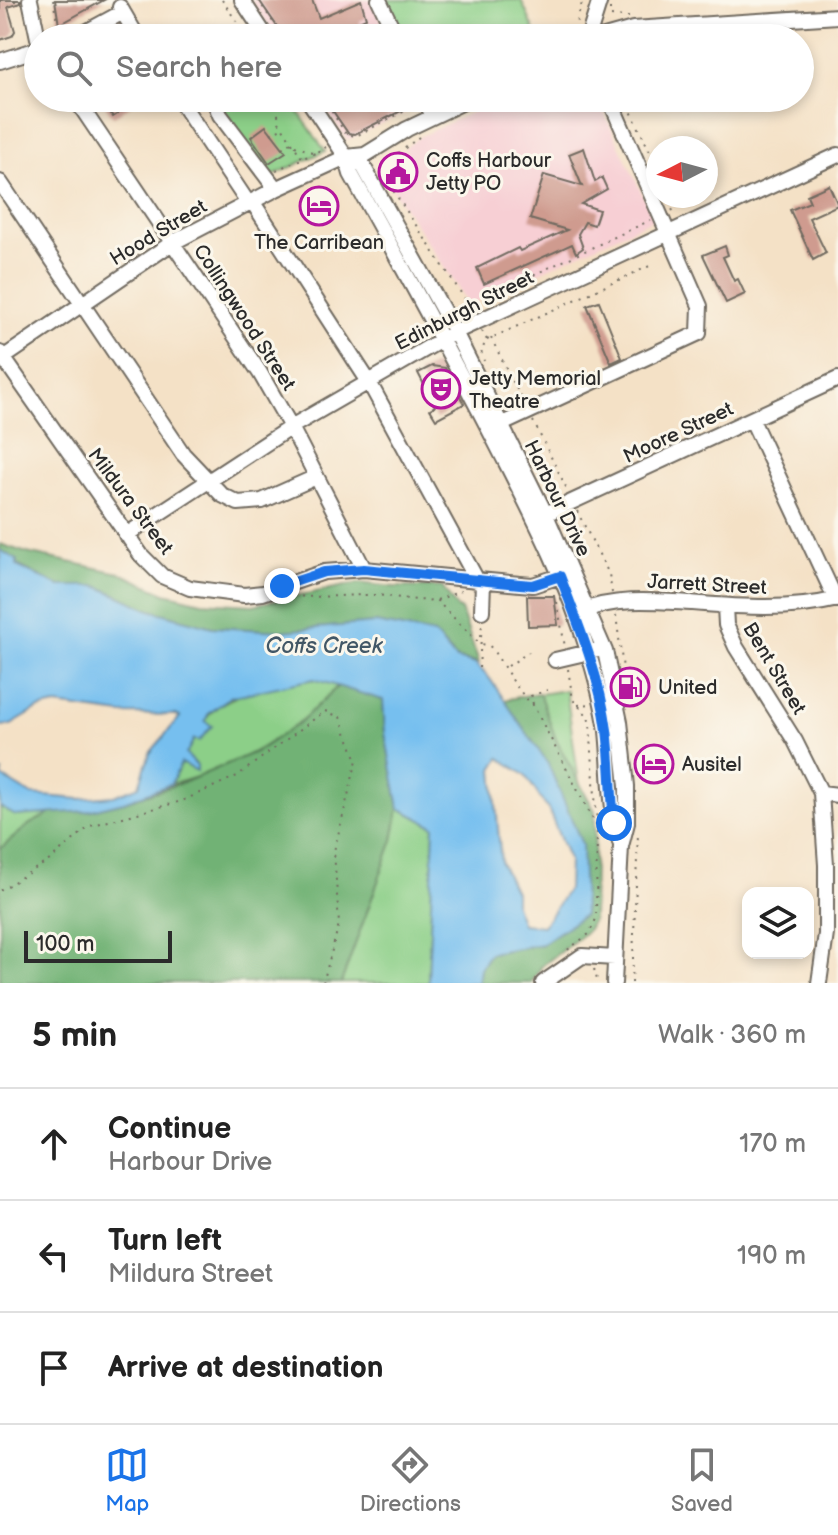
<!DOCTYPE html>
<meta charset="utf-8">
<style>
body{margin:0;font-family:"Balsamiq Sans",sans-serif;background:#f6f6f6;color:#222}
.controls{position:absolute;right:24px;bottom:24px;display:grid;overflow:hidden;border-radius:16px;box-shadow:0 4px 12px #0003}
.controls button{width:72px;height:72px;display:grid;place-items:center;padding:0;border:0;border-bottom:2px solid #e0e0e0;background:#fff;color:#222;font:40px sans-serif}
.compass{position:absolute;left:646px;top:136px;width:72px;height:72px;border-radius:50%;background:#fff;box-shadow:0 4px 12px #0003;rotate:264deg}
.scale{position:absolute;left:24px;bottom:20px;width:148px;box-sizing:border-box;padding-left:8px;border:4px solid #2b2b2b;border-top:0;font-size:22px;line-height:28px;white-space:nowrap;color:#2b2b2b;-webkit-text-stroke:6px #fbf7ec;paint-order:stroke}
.stop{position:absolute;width:24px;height:24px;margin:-18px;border:6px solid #1a73e8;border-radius:50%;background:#fff}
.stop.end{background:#1a73e8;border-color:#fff;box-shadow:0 2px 8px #0008}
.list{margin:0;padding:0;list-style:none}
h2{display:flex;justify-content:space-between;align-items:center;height:104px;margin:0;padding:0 32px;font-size:34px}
h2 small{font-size:26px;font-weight:400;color:#767676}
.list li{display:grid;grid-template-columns:52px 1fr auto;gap:24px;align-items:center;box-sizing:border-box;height:112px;padding:0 32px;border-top:2px solid #e0e0e0}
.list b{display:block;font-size:30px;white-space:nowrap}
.list p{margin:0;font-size:26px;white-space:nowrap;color:#767676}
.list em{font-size:26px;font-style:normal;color:#767676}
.icon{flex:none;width:44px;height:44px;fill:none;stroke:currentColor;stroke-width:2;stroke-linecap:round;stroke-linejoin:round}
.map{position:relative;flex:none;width:838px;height:983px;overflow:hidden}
.search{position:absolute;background:#fff;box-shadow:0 4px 12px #0003;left:24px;right:24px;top:24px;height:88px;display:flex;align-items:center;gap:20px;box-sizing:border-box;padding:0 28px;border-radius:44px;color:#767676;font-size:30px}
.sheet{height:440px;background:#fff}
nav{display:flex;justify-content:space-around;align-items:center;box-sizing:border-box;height:112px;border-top:2px solid #e0e0e0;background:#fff;font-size:22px;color:#767676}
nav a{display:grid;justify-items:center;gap:4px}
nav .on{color:#1a73e8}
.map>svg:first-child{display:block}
.built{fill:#f7cfd4}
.green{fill:#8ccf88;stroke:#5c7d5a;stroke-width:2}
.forest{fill:#71b274;stroke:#4e6e50;stroke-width:2}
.water{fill:#76bfef;stroke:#50758d;stroke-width:2;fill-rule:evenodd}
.building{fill:#cf9b8f}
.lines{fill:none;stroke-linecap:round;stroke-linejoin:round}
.minor-casing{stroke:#716b61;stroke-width:18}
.path{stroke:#716b61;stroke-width:2;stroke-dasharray:2 6;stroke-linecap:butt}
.minor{stroke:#fff;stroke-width:14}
.route{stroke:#1a73e8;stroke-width:10}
.labels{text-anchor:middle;stroke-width:6;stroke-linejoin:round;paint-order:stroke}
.poi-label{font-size:20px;fill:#2b2b2b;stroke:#fbf7ec;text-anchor:start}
.street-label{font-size:20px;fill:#2b2b2b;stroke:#fbf7ec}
.water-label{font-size:22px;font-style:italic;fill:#425766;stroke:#fbf7ec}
</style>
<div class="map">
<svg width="838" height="983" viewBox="0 0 838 983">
<rect width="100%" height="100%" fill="#fbf7ec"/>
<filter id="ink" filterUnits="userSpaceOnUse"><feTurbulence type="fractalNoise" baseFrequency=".0125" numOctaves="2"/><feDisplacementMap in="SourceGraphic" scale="16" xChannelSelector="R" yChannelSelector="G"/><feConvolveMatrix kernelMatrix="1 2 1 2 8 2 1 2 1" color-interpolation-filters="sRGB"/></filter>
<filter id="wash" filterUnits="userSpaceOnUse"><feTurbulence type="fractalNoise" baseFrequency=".006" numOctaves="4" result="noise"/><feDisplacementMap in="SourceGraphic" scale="32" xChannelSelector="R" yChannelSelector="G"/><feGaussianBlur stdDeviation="1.8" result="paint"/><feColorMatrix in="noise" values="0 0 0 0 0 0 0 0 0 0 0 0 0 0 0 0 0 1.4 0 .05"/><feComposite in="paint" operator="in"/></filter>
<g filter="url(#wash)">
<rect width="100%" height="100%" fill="#f4e1c6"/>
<path class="built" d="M251,0H372L390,38H277Z
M318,98H419L422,105L347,140Z
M502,98H597L654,219L469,305L384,177L390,160L419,137Z"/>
<path class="green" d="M384,0H521L538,38H402Z
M216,98H289L325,151L270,177Z
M314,679L338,686C295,733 234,769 171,784L181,763L196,770L197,765L185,754L194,739L211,726L205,721C221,690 282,686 314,679Z
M566,690L585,825L509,699Z
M0,807L16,816L53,812L30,824L0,849Z
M399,808L434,826L428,983H341L393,840Z"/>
<path class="forest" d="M0,544L27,553L120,573L165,593L202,602L253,605L359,583L395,587H442L457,608L461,610L479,663L457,659L434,634L375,623L282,631L212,627L150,610L97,586H59L17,565V560L0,550Z
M338,686L383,700L385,733L399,808L393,840L341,983H0V849L30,824L53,812L87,811L124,802L190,780L257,751L299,723Z
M539,693L557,742L595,811L593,919L587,931L542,966L531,983H478L480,968L490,953L542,944L584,915L548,764L504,700Z"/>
<path class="water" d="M0,550L17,560V566L59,586H97L150,610L212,627L282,631L375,623L434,634L456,659L476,664L490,679L548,764L582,844L584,915L542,944L490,953L480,968L478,983H428L434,826L399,808L385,733L383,700L314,679L230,697L209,713L205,721L212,726L199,741L194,739L186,754L197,766V771L181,763L171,784L124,802L87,811L16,816L0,807V772H3L2,777L32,795L80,799L114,796L139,786L150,753L180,717L176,715L122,714L56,705L38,709L11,725L0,726ZM500,758L525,775L549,811L569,860L568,889L543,926L522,924L515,905V892L501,863L493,769Z"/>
<g id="blocks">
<path class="building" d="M0,0H20V3L8,7L15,31L12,36L0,40Z
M55,0H104L59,25Z
M259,0H312L319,18L361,0L366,18L359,21L363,29L346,38H285Z
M100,98H142L113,117Z
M324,98H397L403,110L355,134L348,133Z
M266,126L286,152L269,163L251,137Z
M584,148L595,182L602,178L607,189L581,204L599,210L594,225L585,222L578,234L583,248L576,253L572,244L484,284L477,268L518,248L520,251L567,230L530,219L544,175L582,186L569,154Z
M829,185L838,205L809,218L826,253L813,260L790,210L810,202L807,195Z
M725,246L728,255L723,257L734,281L738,279L745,294L726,303L703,255Z
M599,301L622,358L611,363L587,305Z
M432,366L445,368L464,404L436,419L430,409L435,406L418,373Z
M527,596H554L558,625L528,626Z"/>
</g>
</g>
<g filter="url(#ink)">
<use href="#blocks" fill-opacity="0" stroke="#716b61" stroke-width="2"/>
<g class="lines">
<defs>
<path id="minor" d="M30,0L38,38
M242,0L267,38
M379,0L397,38
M120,7L138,38
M75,38L123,12
M588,38L600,0
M601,38L633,29L838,16
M0,61L38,49
M75,98L260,373L291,427L364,569
M178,98L248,203
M213,98L220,115L276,189
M307,98L346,157L351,174C401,264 451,355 498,447C531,512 566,578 587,648C595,674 603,703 607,731C611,769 609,808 621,845
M424,98L433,116
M346,157L362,164L455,332L546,515L605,651L620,722L627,786V823L621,846L614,983
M0,182L183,454L222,495L238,503L262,501L316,477
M252,201L369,382L478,582
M0,353L141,555L162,576L190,588L244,595L263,593L324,572L364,569L520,584L533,585L560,576
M0,360L172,243L276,189L346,157L365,155L407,129L472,98
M752,420L836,600
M500,425L699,333L700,306L609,98
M539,517L838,379
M126,535L291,427L455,332L838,155
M725,606L726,625L736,647L795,741L821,793L826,865V934L819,983
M482,611L483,582
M582,611C617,597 654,601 691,603C741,607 789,611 838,599
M555,660L598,650
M821,793L838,795
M543,983L582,956L615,958"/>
</defs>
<use href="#minor" class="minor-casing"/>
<path class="path" d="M15,0V3
M53,0L58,26
M222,0L248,38
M258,0L284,38
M610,9V16L629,17
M562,38L573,33L583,0
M276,98L279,122L302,158
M323,98L346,134L356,136L415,106
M625,98L658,169
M479,109L502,98
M271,134L281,128
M419,137L390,160L384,177L469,305L651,220
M295,146L315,153L326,147
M283,148L291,142
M276,170L315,153
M671,196L676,208L671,211
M482,331L487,340L481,351L484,361
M491,338L523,401
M487,340L654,264
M533,421L568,491
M577,511L609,574L612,593
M293,596C321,598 346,595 374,595C395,596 415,602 436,600L480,644L489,645C503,663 517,692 533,705L597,827L596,919L589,934L566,951
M437,600L461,591
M557,602L565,647
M616,615L625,684
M508,666L529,652
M479,668L482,621
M568,669L573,700L587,715L590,723L597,824
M533,704L531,696L553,688
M578,705L592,704
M0,890L50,860L90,826L182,801L237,776L325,711L340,717L357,760L334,851L339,924L323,983
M594,969L598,983
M632,983L638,834"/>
<use href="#minor" class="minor"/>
</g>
</g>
<g class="lines" filter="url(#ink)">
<path class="route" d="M282,586L324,572L364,569L520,584L533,585L560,576C579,626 600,677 607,730C611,761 611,792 614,823"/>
</g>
<defs>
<symbol id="civic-ring" viewBox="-11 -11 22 22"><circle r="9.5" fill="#fbf7ec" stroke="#b5179e" stroke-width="1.5"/><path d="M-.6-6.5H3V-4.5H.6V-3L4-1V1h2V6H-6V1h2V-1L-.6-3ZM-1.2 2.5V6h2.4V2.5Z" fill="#b5179e"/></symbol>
<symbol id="hotel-ring" viewBox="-11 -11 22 22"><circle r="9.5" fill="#fbf7ec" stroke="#b5179e" stroke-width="1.5"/><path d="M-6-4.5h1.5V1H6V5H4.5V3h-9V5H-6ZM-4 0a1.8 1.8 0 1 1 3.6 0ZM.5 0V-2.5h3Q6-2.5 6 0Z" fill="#b5179e"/></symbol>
<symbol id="theatre-ring" viewBox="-11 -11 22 22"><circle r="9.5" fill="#fbf7ec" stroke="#b5179e" stroke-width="1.5"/><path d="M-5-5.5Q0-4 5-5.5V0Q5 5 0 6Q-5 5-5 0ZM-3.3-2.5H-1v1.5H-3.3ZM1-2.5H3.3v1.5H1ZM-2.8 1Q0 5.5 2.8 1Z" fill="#b5179e"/></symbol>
<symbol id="fuel-ring" viewBox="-11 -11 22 22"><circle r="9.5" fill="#fbf7ec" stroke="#b5179e" stroke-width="1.5"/><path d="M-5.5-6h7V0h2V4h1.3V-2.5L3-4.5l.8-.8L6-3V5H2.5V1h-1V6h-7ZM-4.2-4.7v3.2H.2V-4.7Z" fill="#b5179e"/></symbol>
</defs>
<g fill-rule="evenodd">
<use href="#civic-ring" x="376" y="150" width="44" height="44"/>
<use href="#hotel-ring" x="297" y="184" width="44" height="44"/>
<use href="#theatre-ring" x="419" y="367" width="44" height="44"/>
<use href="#fuel-ring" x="608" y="665" width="44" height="44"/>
<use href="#hotel-ring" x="632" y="742" width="44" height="44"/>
</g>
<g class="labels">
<g class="poi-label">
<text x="426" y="167">Coffs Harbour<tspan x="426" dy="23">Jetty PO</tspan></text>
<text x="319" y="249" text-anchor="middle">The Carribean</text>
<text x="469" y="385">Jetty Memorial<tspan x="469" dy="23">Theatre</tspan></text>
<text x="658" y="694">United</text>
<text x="682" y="771">Ausitel</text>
</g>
<g class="street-label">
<text transform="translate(158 232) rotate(-31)" y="7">Hood Street</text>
<text transform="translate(464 310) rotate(-27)" y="7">Edinburgh Street</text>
<text transform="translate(245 317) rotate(57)" y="7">Collingwood Street</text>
<text transform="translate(678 432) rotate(-25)" y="7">Moore Street</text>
<text transform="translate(558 498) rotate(64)" y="7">Harbour Drive</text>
<text transform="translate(131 501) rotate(53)" y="7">Mildura Street</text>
<text transform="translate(707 584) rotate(3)" y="7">Jarrett Street</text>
<text transform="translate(775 668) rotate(59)" y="7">Bent Street</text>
</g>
<g class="water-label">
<text x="324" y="653">Coffs Creek</text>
</g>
</g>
</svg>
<div class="controls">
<button><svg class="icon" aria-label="layers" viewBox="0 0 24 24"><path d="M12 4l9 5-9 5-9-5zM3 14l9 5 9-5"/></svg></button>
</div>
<svg class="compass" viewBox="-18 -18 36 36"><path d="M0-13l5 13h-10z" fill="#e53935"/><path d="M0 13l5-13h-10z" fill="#767676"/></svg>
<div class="scale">100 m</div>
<div class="stop" style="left:614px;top:823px"></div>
<div class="stop end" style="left:282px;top:586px"></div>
<div class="search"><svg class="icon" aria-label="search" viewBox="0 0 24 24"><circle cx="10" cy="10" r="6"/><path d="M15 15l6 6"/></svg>Search here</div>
</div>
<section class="sheet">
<h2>5 min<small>Walk · 360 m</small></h2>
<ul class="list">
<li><svg class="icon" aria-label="ahead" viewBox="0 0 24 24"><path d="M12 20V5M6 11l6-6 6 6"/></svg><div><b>Continue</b><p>Harbour Drive</p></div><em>170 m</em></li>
<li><svg class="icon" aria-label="left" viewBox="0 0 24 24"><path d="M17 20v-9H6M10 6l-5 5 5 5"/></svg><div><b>Turn left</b><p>Mildura Street</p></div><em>190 m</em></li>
<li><svg class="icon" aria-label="arrive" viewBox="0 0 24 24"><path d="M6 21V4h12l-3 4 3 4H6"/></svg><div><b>Arrive at destination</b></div></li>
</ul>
</section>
<nav>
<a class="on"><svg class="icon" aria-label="map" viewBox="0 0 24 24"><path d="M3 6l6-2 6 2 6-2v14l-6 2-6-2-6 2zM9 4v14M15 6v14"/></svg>Map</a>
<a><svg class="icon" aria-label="directions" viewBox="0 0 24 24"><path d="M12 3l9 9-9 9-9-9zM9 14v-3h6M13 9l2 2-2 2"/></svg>Directions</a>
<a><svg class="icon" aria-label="saved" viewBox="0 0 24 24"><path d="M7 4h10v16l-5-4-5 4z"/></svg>Saved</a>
</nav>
